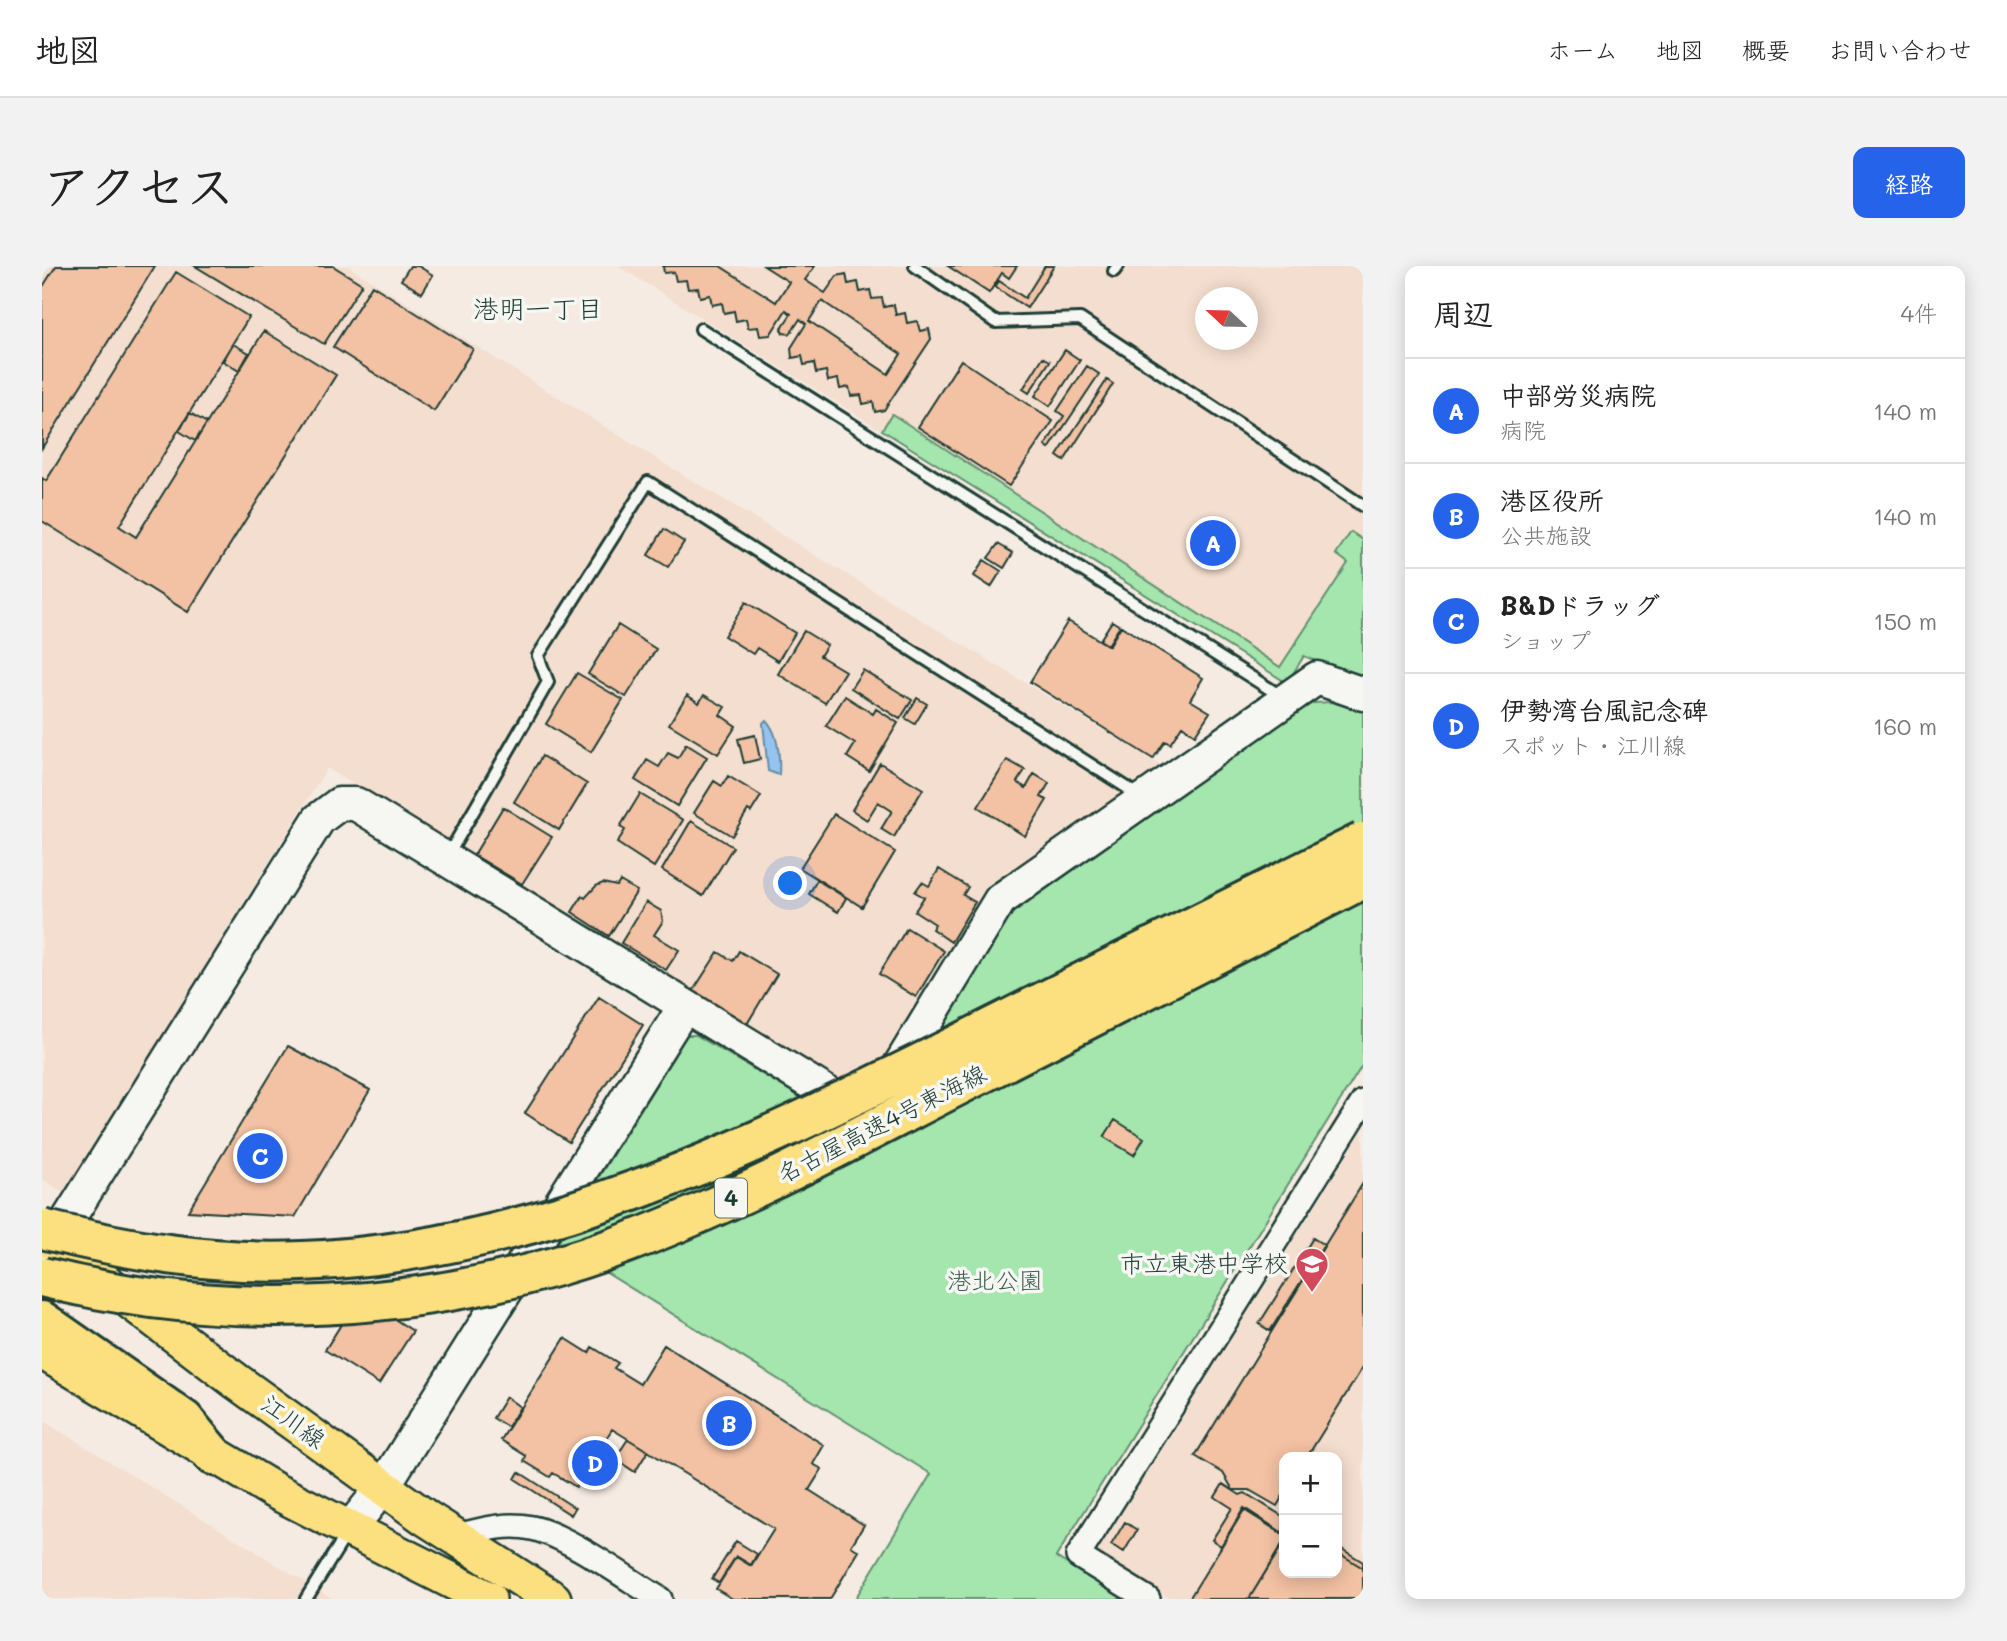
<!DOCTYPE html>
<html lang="ja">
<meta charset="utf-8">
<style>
body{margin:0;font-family:Mali,"Klee One",sans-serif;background:#f2f2f2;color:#222}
.controls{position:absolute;right:21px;bottom:21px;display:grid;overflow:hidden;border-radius:14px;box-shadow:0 4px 18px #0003}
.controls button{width:63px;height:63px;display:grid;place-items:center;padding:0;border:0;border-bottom:2px solid #e0e0e0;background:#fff;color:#222;font:35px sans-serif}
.compass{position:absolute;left:1153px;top:21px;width:63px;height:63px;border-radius:50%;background:#fff;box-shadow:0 4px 18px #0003;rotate:292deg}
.you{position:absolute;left:749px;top:618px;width:24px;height:24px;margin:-18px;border:5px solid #fff;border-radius:50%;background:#1a73e8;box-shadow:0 0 0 10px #1a73e833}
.badge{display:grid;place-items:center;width:46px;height:46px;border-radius:50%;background:#2563eb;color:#fff;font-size:23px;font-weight:700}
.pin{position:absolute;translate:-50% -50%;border:4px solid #fff;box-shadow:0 2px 7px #0006}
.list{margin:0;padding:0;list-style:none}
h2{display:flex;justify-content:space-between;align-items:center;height:91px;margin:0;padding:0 28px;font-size:30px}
h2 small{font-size:23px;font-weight:400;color:#767676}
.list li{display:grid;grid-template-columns:46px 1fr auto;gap:21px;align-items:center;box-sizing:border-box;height:105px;padding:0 28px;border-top:2px solid #e0e0e0}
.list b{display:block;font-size:26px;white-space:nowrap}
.list p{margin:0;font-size:23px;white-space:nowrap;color:#767676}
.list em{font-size:23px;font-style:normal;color:#767676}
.map{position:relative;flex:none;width:1321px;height:1333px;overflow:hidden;border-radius:14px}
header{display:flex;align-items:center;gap:42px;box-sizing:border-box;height:98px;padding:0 35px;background:#fff;border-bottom:2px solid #e0e0e0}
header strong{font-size:33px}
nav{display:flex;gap:38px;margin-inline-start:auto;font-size:24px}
.intro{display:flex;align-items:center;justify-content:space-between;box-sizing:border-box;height:168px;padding:0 42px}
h1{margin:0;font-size:49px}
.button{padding:18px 32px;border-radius:14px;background:#2563eb;color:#fff;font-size:24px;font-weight:700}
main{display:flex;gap:42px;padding:0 42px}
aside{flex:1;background:#fff;border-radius:14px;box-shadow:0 4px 18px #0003}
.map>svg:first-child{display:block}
.built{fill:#f4decf;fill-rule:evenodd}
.green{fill:#a5e5ae;stroke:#629171;stroke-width:2}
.water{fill:#94c3ef;stroke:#658da4;stroke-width:2}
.building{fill:#f3c1a3;stroke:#1f3d34;stroke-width:2;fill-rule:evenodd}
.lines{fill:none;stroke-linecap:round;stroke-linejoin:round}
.lane-casing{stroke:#1f3d34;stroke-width:16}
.street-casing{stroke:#1f3d34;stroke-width:28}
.secondary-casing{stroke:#1f3d34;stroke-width:37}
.primary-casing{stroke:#1f3d34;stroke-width:40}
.highway-casing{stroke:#1f3d34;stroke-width:44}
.lane{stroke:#f6f6f2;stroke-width:10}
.street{stroke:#f6f6f2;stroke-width:23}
.secondary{stroke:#f6f6f2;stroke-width:32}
.primary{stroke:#fce080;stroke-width:35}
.highway{stroke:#fce080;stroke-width:38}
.highway-bridge-casing{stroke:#1f3d34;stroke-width:44;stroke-linecap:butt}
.highway-bridge{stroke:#fce080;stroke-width:38}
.labels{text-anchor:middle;stroke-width:7;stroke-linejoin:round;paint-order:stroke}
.shield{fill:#f6f6f2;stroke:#60746d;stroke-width:2}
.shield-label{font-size:23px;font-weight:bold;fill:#1f3d34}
.street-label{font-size:24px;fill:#1f3d34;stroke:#f6f6f2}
.poi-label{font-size:24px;fill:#1f3d34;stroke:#f6f6f2;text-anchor:end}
.park-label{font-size:24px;fill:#3a5f4c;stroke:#f6f6f2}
.neighbourhood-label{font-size:26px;fill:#1f3d34;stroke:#f6f6f2}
</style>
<header>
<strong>地図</strong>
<nav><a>ホーム</a><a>地図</a><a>概要</a><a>お問い合わせ</a></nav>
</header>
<div class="intro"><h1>アクセス</h1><a class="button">経路</a></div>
<main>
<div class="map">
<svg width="1321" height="1333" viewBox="0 0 1321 1333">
<rect width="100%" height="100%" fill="#f5ebe2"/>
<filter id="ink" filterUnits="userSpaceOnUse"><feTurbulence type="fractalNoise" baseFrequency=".0143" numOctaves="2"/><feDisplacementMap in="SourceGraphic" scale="14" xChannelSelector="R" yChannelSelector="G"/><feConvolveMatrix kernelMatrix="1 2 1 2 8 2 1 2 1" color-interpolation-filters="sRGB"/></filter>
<g filter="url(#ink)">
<path class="built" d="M0,0H306L592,179L1122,501L947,624L828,816L806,824L285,502L23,927L0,913Z
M576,0H1321V414L1262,390L1245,417ZM1164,32H1206V74H1164Z
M1321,864V1333H1129L1055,1287ZM1242,1191H1295V1307H1242Z
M0,1154L291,1333H0Z"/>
<path class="green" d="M850,148L1238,401L1306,297L1294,288L1309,266L1321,274V414L1262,390L1245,417L840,164Z
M1290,436L1321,445V798L1014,1291L1081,1333H813L889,1208L516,977L645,769H654L814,864L848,841L972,643L1258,442L1272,437Z"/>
<path class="water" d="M724,454C737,468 738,491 737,509L726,505L721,457Z"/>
<path class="building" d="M14,0H113L0,182V22Z
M153,0H291L320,18L282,78Z
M368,0H376L391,9L380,27L359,14Z
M621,0H678L734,36L747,16L722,0H773L763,14L783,27L795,10L804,8L806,18L816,16L818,26L828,24L830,33L840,32L842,41L852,39L854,49L863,47L865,57L875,55L878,65L887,63L889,73L842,144L833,146L831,136L821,138L819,129L809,130L807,121L798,123L796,113L786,115L784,105L774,107L772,97L762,99L760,90L750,92L749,82L764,58L758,53L748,68L741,67L739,63L749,48L744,44L728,69L718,70L716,61L706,62L704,53L694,55L692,45L682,47L680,37L670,39L668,29L658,31L656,22L646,23L644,14L634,15L632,6L622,7ZM780,35L859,88L846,108L767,55Z
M906,0H975L967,12L960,7L947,27Z
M1003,0H1012L985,42L953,21L957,15L983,32Z
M134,6L207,51L77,260L94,271L222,65L294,109L146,346L0,255V212L4,215Z
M330,19L431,83L392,145L291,81Z
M191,78L207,87L197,105L181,95Z
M1023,84L1038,94L1008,140L993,130Z
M1001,91L1008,95L987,127L981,123Z
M919,94L1011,155L967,220L876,161Z
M1045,100L1057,108L1007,183L1003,180L1022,150L1015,145Z
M1065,114L1071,118L1022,195L1015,190Z
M148,147L165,157L153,175L137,165Z
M622,263L642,276L626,301L606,289Z
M956,278L971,287L962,302L946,292Z
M942,294L959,305L949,321L932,310Z
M704,336L753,367L736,395L715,382L711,388L682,370Z
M1026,355L1067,380L1079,360L1161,412L1148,434L1168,446L1153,469L1140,460L1128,478L1123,475L1111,493L988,416Z
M1070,355L1078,360L1066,379L1058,374Z
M576,359L614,383L584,431L546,408Z
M762,365L785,379L778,390L803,405L783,437L736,408Z
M821,404L870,434L858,453L809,422Z
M535,407L581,434L549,486L504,458Z
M645,429L657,437L662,429L683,441L678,449L694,460L676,488L627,458Z
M803,430L831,448L834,443L856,457L827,505L805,491L813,478L784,460Z
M875,432L885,438L873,458L863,452Z
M713,469L718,493L702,497L696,473Z
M644,478L665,491L635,540L593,514L605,494L617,501L626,487L636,492Z
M500,490L545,518L517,564L472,536Z
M965,494L983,504L975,516L984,522L992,508L1007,517L999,531L1005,534L983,570L936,541Z
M838,497L881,523L852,571L839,563L850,545L836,536L825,554L810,544Z
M686,510L719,530L709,546L706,544L690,570L652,547L672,515L680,520Z
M598,528L641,554L612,601L575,577L583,564L578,561Z
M461,541L510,571L480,618L432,589Z
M792,548L853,586L820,641L758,602Z
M649,555L691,581L661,630L620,604Z
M897,603L926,621L921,629L933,636L909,676L890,663L893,658L873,645L882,631L873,626L880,616L887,620Z
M775,614L804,632L796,646L767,628Z
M578,615L595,625L567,670L530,646L540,630L543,632L554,620L561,617L575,620Z
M604,636L619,645L621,655L612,669L637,684L624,704L579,677Z
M865,662L902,685L874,731L837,708Z
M697,685L735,708L705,758L651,725L676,686L691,695Z
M557,731L601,759L527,876L483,847Z
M246,780L328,824L253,951L146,945Z
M1073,854L1102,872L1092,889L1062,871Z
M1321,917V1101L1265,1191H1242V1228L1235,1240L1207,1224H1191L1181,1207L1153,1190Z
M1271,972L1282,979L1228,1065L1217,1058Z
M317,1030L371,1065L337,1118L283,1084Z
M523,1072L547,1087L550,1081L576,1097L572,1102L598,1118L622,1079L782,1179L771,1198L780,1203L767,1224L822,1259L809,1280L817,1285L788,1333H691L674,1323L694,1291L709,1300L732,1263L570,1163L534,1221L511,1207L508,1211L482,1195L484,1190L459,1174Z
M464,1131L478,1141L466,1161L451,1152Z
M586,1173L606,1185L593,1206L573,1193Z
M477,1206L533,1242L529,1249L473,1213Z
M1181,1218L1198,1229L1203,1227L1242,1251L1241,1267L1202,1242L1179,1280L1170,1274L1190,1242L1173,1231Z
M1202,1244L1242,1269V1275L1207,1333H1147Z
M1083,1256L1095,1264L1082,1286L1069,1279Z
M694,1275L715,1288L709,1299L694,1290L677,1317L670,1313Z
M1242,1276V1307H1295V1286L1321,1302V1333H1207Z
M1295,1280L1321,1296V1302L1295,1286Z"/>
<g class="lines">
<defs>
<path id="lane" d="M873,0L953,56L1038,53L1321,240
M1072,5L1076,0
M659,63L1242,432
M405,591L506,416L496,390L606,216L1098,530
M264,1333L305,1267"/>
<path id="street" d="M410,1271C436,1265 463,1256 490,1262C525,1269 585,1313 618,1333
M1106,1333L1036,1290L1321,836"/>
<path id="secondary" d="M847,817L958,634L1275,412L1321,428
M0,995L277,553L297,538H314L813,844
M309,1261L341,1221L642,741"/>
<path id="primary" d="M0,968L194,1115L384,1252L511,1333
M0,1085L233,1225L446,1333"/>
<path id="highway" d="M0,1055L142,1154L171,1189"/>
</defs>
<use href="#lane" class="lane-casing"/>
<use href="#street" class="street-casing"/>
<use href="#secondary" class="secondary-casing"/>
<use href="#primary" class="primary-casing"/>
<use href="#highway" class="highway-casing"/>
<use href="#lane" class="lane"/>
<use href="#street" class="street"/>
<use href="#secondary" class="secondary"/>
<use href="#primary" class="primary"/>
<use href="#highway" class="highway"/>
<defs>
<path id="highway-bridge" d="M0,963C85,984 172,999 260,995C496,986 707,882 915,779C1050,711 1186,643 1321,576
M0,1011C185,1058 388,1047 568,983C688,940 802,878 915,820C1051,751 1186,682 1321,613"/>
</defs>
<use href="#highway-bridge" class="highway-bridge-casing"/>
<use href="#highway-bridge" class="highway-bridge"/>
</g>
</g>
<defs>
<symbol id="school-pin" viewBox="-11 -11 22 30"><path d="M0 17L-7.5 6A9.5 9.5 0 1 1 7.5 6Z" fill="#d1495b" stroke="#f6f6f2"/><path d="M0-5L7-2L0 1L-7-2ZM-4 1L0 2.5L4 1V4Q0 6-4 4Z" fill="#fff"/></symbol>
</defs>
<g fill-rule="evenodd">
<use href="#school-pin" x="1251" y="979" width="38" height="52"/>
</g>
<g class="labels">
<rect class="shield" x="673" y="912.5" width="32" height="39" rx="5"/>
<g class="shield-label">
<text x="689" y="940">4</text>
</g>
<g class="street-label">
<text transform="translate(840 858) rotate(-27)" y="8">名古屋高速4号東海線</text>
<text transform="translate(251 1156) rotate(36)" y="8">江川線</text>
</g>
<g class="poi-label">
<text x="1246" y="1006">市立東港中学校</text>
</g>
<g class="park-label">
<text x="953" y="1023">港北公園</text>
</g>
<g class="neighbourhood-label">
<text x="496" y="52">港明一丁目</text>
</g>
</g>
</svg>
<div class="controls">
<button>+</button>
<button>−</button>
</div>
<svg class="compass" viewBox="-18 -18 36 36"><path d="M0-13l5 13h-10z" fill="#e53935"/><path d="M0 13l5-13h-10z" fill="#767676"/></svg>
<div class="you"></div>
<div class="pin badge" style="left:1171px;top:277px">A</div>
<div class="pin badge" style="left:687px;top:1157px">B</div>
<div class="pin badge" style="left:218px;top:890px">C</div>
<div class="pin badge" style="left:553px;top:1197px">D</div>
</div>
<aside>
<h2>周辺<small>4件</small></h2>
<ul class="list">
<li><span class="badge">A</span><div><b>中部労災病院</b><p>病院</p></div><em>140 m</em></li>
<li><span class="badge">B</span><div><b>港区役所</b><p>公共施設</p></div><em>140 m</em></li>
<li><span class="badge">C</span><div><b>B&amp;Dドラッグ</b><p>ショップ</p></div><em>150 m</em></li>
<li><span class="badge">D</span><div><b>伊勢湾台風記念碑</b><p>スポット · 江川線</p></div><em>160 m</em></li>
</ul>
</aside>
</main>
